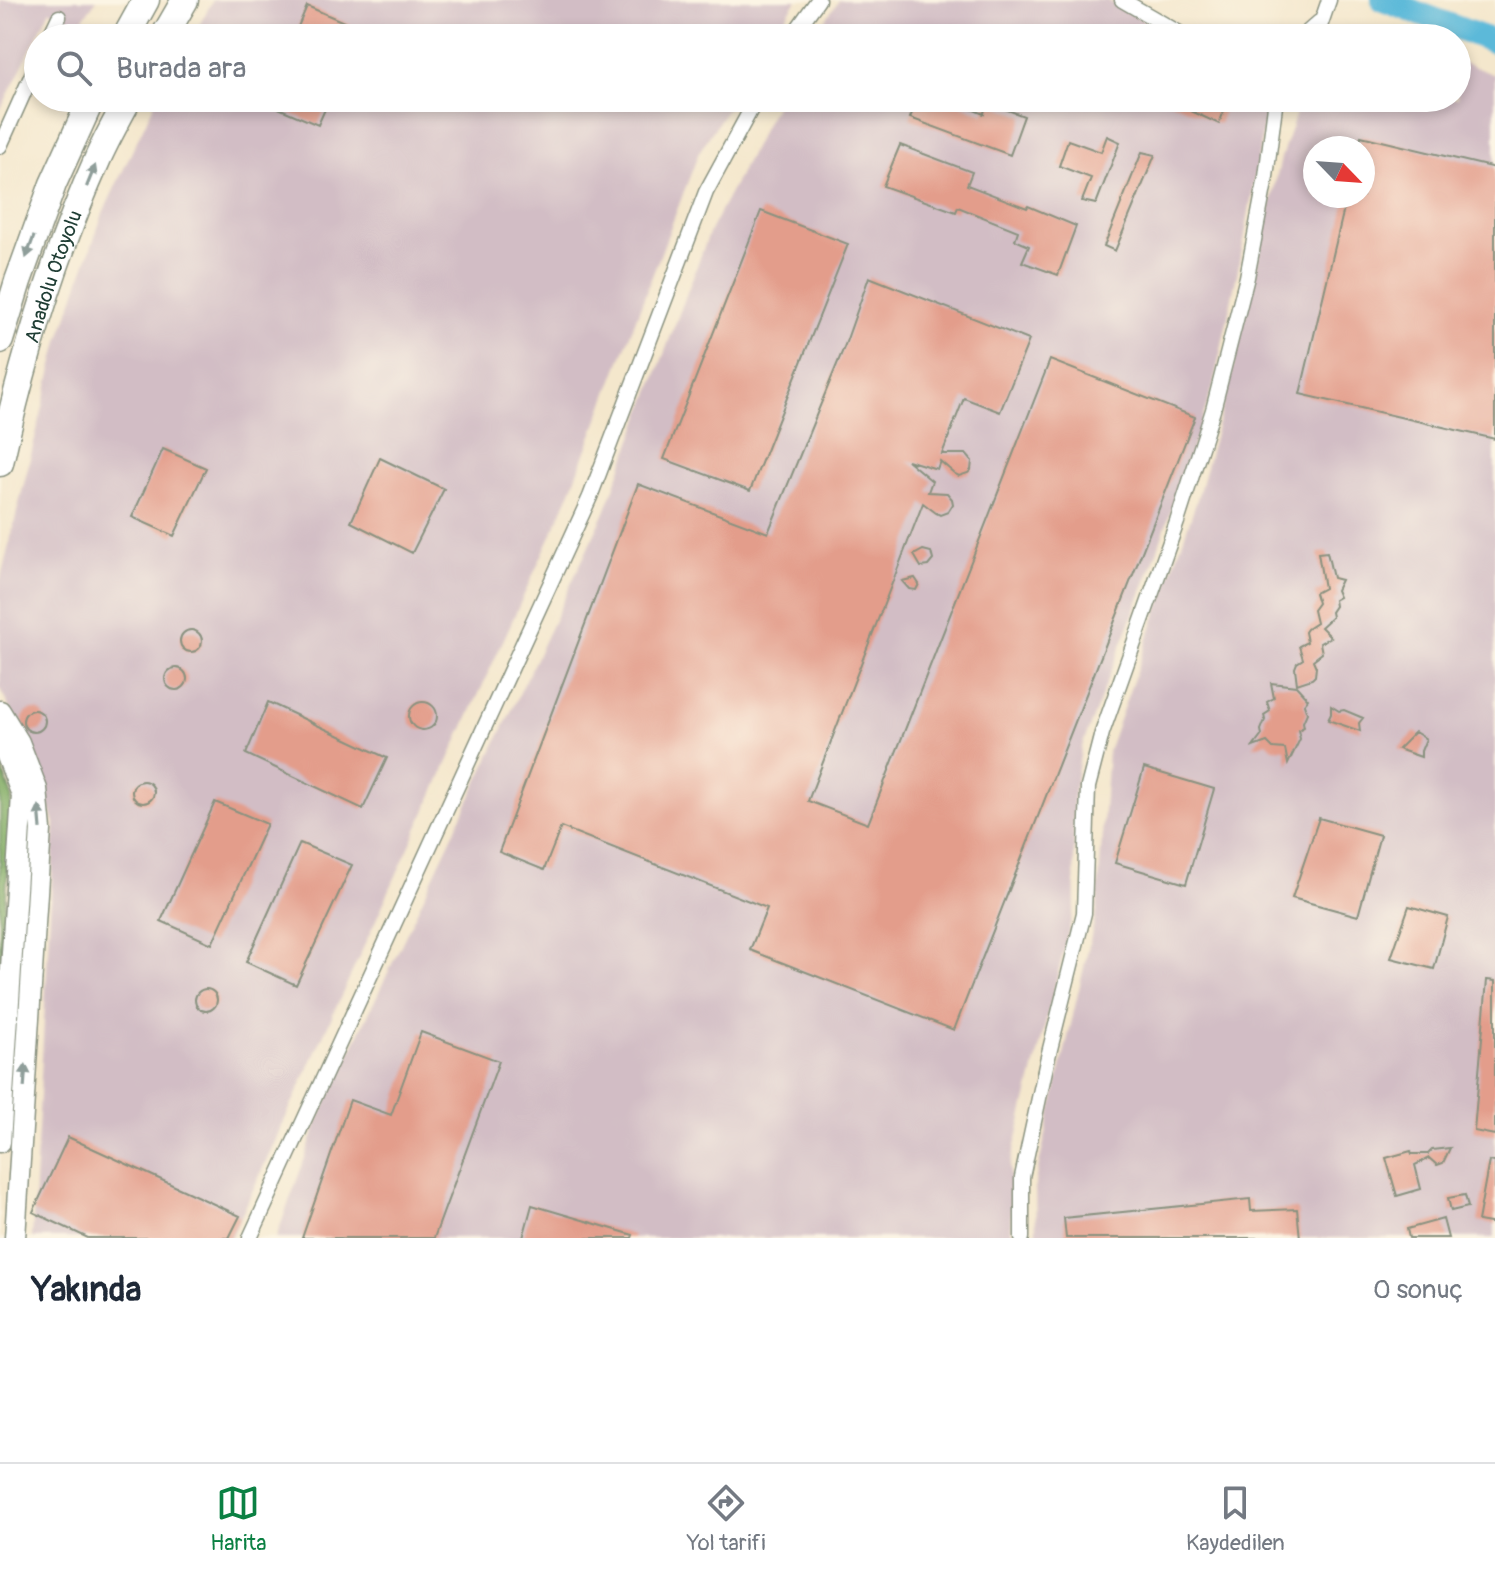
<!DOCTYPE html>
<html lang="tr">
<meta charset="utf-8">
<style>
body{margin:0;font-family:Pangolin,sans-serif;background:#f6f6f7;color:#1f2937}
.compass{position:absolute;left:1303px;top:136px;width:72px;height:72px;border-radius:50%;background:#fff;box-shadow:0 4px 12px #0003;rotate:115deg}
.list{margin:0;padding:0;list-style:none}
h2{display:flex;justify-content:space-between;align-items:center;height:104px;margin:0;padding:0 32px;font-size:34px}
h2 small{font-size:26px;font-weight:400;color:#747a83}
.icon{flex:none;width:44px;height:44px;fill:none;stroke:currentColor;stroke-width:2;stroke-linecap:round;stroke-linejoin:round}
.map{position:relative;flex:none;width:1495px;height:1238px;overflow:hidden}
.search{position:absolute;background:#fff;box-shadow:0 4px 12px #0003;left:24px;right:24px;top:24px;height:88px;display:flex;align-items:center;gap:20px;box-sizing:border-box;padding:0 28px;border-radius:44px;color:#747a83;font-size:30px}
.sheet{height:224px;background:#fff}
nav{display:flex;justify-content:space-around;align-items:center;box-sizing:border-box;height:112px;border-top:2px solid #e0e1e3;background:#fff;font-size:22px;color:#747a83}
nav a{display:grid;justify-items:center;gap:4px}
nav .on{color:#0b8043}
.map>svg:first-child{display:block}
.industrial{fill:#d2bdc5;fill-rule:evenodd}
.forest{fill:#80ac64;stroke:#50744c;stroke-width:2}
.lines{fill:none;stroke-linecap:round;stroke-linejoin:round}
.river{stroke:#5bb9d9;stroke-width:24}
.building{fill:#e39d8b}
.street-casing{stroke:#8a9280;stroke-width:17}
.secondary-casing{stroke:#8a9280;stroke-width:23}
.highway-casing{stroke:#8a9280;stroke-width:29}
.street{stroke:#fff;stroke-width:14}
.secondary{stroke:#fff;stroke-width:20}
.highway{stroke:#fff;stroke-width:26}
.oneway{fill:#8f9e9a}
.labels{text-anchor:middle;stroke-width:6;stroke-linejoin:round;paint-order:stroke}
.street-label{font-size:20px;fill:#1f3d34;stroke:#fcf5e5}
</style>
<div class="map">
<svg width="1495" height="1238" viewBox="0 0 1495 1238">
<rect width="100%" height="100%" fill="#fcf5e5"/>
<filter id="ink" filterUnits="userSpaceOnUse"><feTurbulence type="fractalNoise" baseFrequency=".0125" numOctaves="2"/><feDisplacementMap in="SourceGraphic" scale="16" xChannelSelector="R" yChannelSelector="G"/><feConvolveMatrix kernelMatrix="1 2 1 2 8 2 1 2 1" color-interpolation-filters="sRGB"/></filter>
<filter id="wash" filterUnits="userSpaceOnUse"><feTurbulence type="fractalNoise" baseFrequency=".006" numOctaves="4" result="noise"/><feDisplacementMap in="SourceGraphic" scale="32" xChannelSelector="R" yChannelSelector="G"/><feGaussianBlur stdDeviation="1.8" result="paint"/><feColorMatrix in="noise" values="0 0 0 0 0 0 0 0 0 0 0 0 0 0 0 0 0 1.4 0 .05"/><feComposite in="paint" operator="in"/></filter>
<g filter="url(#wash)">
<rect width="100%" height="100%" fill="#f4e7cc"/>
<path class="industrial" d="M0,0H97L74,30L50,10L0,111Z
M213,0H797L772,38H192Z
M839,0H1107L1175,38H813Z
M1457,60L1495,75V1238H1036L1035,1182L1097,910L1108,751L1196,503L1234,365L1281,158L1301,98H1457ZM1315,148H1363V196H1315Z
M157,98H734L699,152L569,496L231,1238H32L55,823L29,748L12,715L0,687V581L59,341L103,213Z
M779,98H1268L1244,241L1213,387L1153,563L1081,749L1073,799L1075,905L1010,1166L1011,1238H276L319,1119L605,512L710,231Z"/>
<path class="forest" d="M0,763L12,796L0,1001Z"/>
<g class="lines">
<path class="river" d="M1383,0L1495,42"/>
</g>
<g id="blocks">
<path class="building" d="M307,6L360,29L356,38H293Z
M255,98H330L318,125Z
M918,98H935L942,101L945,98L984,114L986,102L1024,116L1010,155L910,118Z
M1163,98H1229L1219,124Z
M1107,136L1120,142L1096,204L1082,201L1091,178L1059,166L1068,140L1101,152Z
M1361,136L1495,168V439L1300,394L1347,196H1363V148H1358Z
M900,145L972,172L967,185L1027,208L1028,206L1076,226L1058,275L1022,262L1029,246L1015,240L1018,231L958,207L956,212L883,186Z
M1142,152L1155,155L1115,251L1104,246Z
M761,211L848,244L750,491L664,459Z
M869,277L1029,340L1000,412L964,398L942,454H966L972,461L971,470L968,473L959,476L955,474L940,461L937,469L907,460L932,481L928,492L947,493L952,499L953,504L948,512L940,515L936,513L923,503L808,801L868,824L1050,360L1195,417L954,1030L750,950L767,908L561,827L544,870L499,852L638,484L768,533L845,345Z
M163,449L206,468L174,536L132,517Z
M380,458L444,489L412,553L351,522Z
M923,550L931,552L933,560L928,566L921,567L914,555Z
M1327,552L1333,578L1341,580L1336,590L1339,597L1334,600L1335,606L1331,612L1332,617L1321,627L1331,637L1320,643L1322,653L1313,660L1316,667L1315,676L1312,679L1297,684L1295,668L1297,663L1303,659L1299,646L1307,642L1305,632L1307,629L1316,623L1313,610L1318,603L1315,593L1324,588L1318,553Z
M915,578L919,584L916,590L909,589L902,581Z
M180 641a11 11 0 1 1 22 0a11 11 0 1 1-22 0Z
M165 679a11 11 0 1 1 22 0a11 11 0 1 1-22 0Z
M1271,683L1296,686L1308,699L1304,704L1307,713L1303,722L1304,727L1298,730L1300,739L1288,764L1285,749L1273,748L1267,742L1253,747L1262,735L1261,730L1265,720L1264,715L1270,711L1267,702L1274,698Z
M409 716a14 14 0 1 1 28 0a14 14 0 1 1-28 0Z
M268,702L387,758L363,809L246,754Z
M1331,706L1339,711L1344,710L1363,718L1359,723L1360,731L1328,720L1331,714Z
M23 721a11 11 0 1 1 22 0a11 11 0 1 1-22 0Z
M1415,732L1426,739L1421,751V757L1398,749Z
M1144,768L1214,789L1186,884L1115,863Z
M132 792a11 11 0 1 1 22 0a11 11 0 1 1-22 0Z
M215,802L267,824L212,944L161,921Z
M1319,818L1380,835L1358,916L1292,898Z
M300,843L352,865L296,985L246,962Z
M1409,906L1448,917L1434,969L1391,958Z
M1487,980L1495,981V1135L1474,1131Z
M195 1000a11 11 0 1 1 22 0a11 11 0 1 1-22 0Z
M421,1032L499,1061L434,1238H302L350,1100L391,1115Z
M68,1137L240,1216L229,1238H88L33,1212Z
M1450,1148L1443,1163L1437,1165L1429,1158L1415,1165L1421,1189L1397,1196L1386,1158L1411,1151L1412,1154H1428L1432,1150Z
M1489,1161L1495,1162V1224L1478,1221Z
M1465,1195L1468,1207L1451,1211L1448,1198Z
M1250,1199L1251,1211L1297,1209L1300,1238H1066L1064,1218Z
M532,1205L633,1235L632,1238H523Z
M1443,1219L1448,1238H1409L1407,1229Z"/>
</g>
</g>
<g filter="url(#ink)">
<use href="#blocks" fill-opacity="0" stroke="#8a9280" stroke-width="2"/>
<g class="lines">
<defs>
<path id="street" d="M1122,0L1188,38
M49,38L59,17
M791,38L818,0
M1301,38L1319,22
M1316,38L1329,0
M0,146L38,61
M250,1238L590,497L706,192L757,98
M1022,1238V1177L1047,1061L1084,913L1088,787L1102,733L1177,522L1213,410L1247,277L1266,177L1276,98"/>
<path id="secondary" d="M0,711L19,742L37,789L41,830L15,1238
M0,738L22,795L0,1142"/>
<g id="highway">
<path d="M125,38L146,0"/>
<path d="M163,38L185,0"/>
<path d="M0,340L18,281L53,184L92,98"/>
<path id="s1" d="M0,463C23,359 54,256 98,158C107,138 118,118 129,98"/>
</g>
</defs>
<use href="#street" class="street-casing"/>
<use href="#secondary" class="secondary-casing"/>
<use href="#highway" class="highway-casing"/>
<use href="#street" class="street"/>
<use href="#secondary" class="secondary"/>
<use href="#highway" class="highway"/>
</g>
<defs><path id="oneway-solid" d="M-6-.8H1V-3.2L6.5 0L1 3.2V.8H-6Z" transform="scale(2)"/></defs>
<g class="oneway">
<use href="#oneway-solid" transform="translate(91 176) rotate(-68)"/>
<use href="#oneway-solid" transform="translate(30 247) rotate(110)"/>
<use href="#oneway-solid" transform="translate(40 817) rotate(-95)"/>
<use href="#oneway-solid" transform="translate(25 1076) rotate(-86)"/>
</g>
</g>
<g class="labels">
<g class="street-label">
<text dy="7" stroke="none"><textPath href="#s1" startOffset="194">Anadolu Otoyolu</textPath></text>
</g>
</g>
</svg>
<svg class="compass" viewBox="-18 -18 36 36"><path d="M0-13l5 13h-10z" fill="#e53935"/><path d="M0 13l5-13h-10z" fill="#747a83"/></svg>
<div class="search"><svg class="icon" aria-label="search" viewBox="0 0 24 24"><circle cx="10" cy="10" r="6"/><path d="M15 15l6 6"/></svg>Burada ara</div>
</div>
<section class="sheet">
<h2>Yakında<small>0 sonuç</small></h2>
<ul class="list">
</ul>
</section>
<nav>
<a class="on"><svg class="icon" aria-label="map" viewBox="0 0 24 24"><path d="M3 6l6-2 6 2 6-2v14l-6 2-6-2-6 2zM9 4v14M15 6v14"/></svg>Harita</a>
<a><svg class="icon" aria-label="directions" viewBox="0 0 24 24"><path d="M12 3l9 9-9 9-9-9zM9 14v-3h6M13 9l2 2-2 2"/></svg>Yol tarifi</a>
<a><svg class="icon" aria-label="saved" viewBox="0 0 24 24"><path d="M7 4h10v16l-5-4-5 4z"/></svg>Kaydedilen</a>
</nav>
